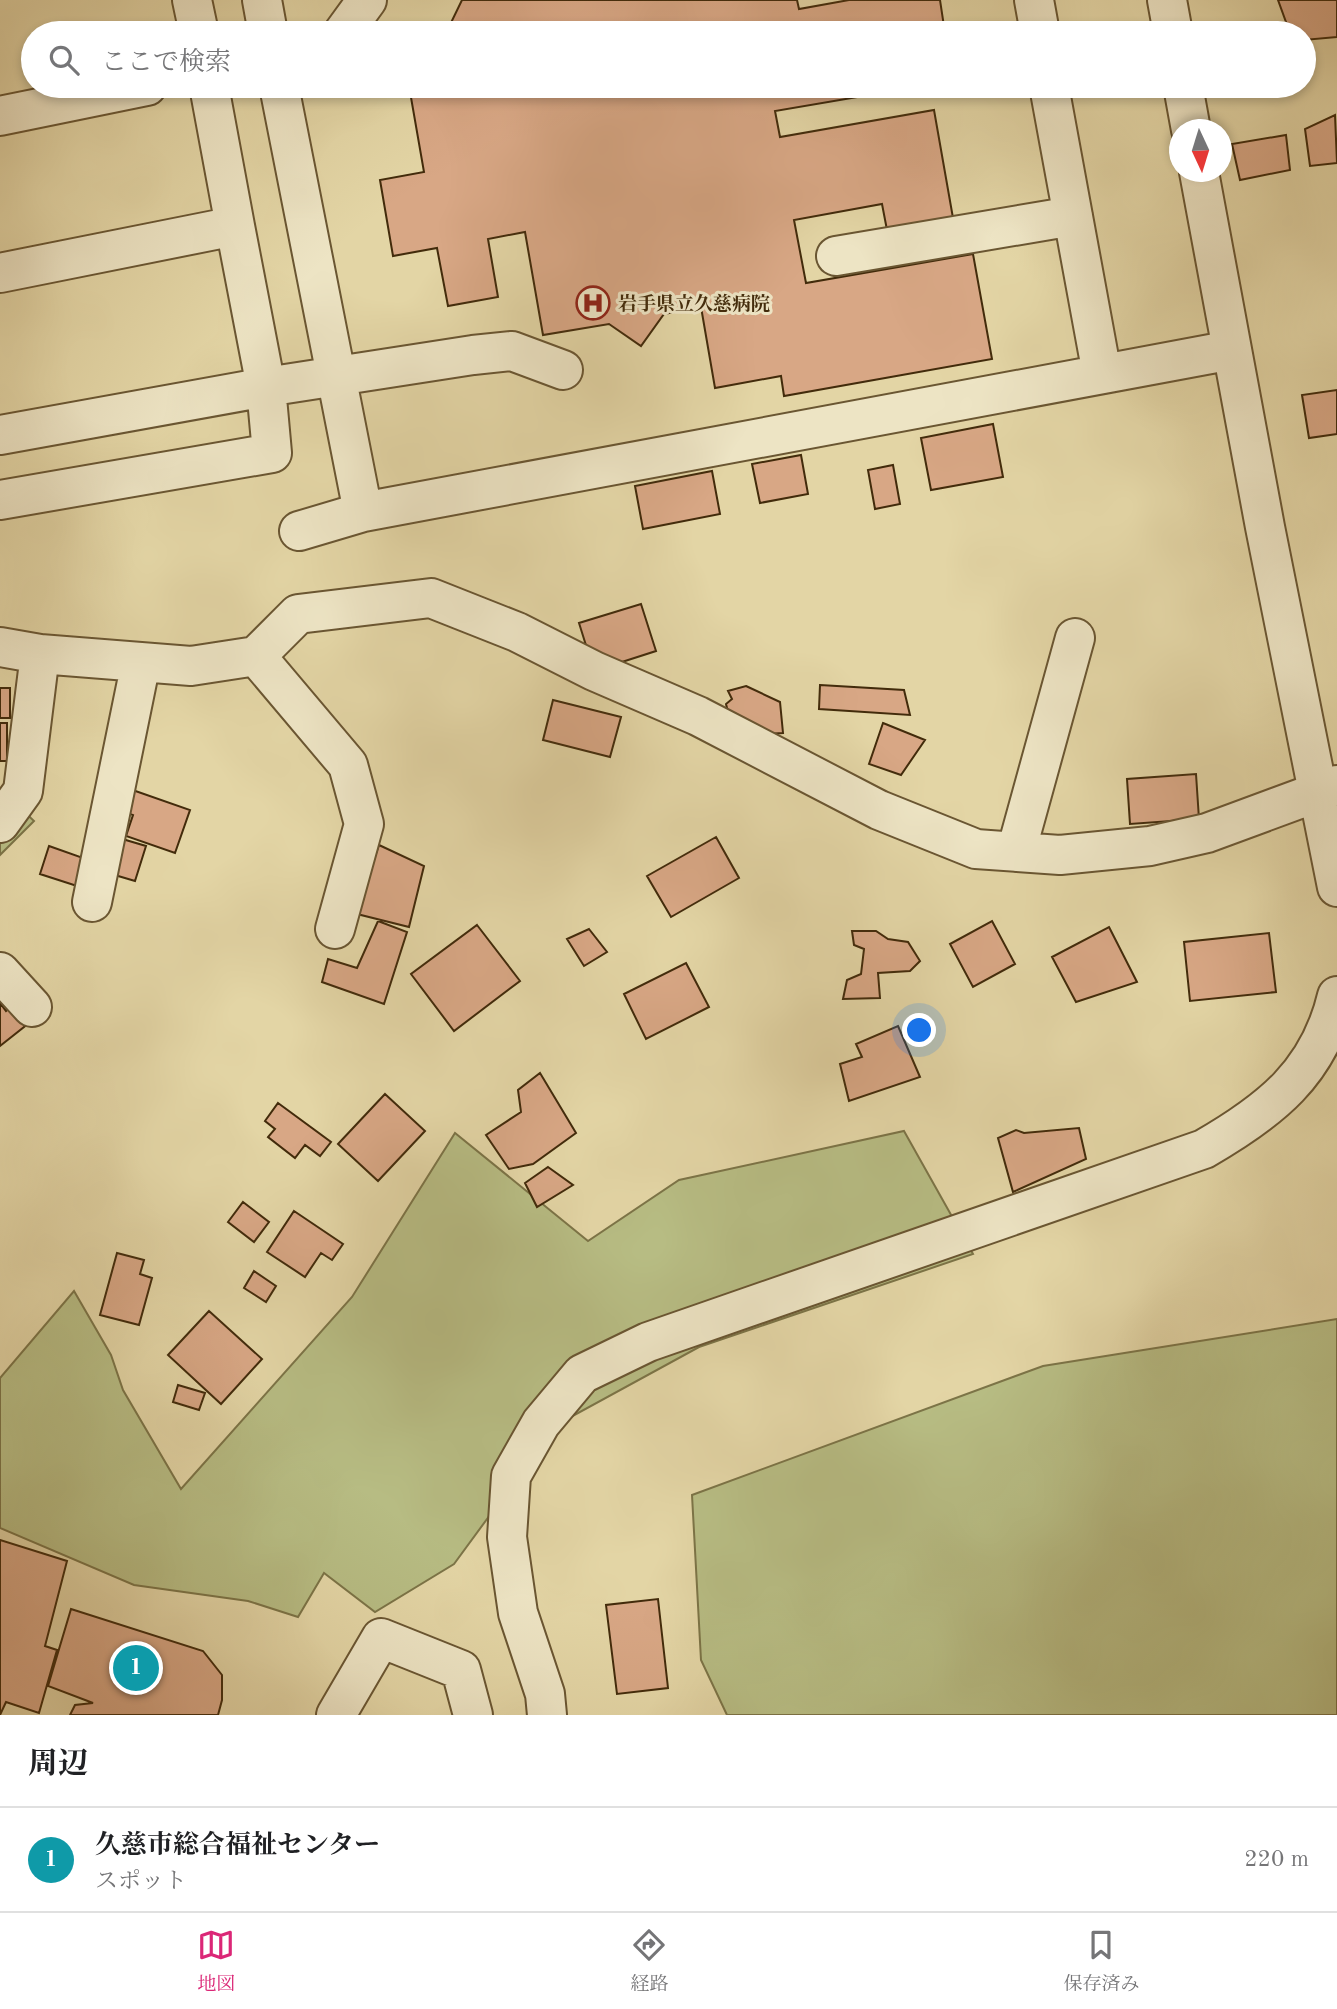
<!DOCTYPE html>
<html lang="ja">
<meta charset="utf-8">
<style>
body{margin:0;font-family:"Old Standard TT","Noto Serif JP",serif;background:#f2f2f2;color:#202124}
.compass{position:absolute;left:1169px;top:119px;width:63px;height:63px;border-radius:50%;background:#fff;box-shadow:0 4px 10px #0003;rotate:176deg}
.you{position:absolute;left:920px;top:1031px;width:24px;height:24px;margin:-18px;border:5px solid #fff;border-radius:50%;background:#1a73e8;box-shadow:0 0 0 10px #1a73e833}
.badge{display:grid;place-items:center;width:46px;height:46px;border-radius:50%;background:#db2777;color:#fff;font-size:23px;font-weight:700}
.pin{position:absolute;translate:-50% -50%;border:4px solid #fff;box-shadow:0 2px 7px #0006}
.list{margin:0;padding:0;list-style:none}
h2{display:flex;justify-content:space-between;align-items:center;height:91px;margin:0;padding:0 28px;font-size:30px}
h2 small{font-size:23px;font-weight:400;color:#757577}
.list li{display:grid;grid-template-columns:46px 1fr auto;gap:21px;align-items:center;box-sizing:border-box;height:105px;padding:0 28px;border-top:2px solid #e0e0e0}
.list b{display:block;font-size:26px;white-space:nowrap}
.list p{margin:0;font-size:23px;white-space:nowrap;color:#757577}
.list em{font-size:23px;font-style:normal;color:#757577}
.icon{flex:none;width:38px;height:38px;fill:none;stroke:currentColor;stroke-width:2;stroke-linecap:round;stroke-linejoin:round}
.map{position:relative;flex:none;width:1337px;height:1715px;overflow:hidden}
.search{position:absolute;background:#fff;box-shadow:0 4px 10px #0003;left:21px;right:21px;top:21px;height:77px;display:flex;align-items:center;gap:18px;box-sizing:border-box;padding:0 24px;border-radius:38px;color:#757577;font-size:26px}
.sheet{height:196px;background:#fff}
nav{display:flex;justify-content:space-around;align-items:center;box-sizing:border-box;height:98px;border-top:2px solid #e0e0e0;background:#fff;font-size:19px;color:#757577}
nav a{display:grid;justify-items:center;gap:4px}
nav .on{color:#db2777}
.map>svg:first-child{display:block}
.green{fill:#b7bc83;stroke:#7c7447;stroke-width:2}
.building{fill:#d8a785;stroke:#422b0b;stroke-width:2}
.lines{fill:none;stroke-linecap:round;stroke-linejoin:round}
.minor-casing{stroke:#6a5632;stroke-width:42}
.minor{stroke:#ede4c4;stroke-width:38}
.labels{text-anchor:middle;stroke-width:6;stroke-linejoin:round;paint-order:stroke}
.poi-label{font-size:19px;font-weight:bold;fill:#422b0b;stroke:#ede4c4;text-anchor:start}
</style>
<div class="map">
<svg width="1337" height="1715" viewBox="0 0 1337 1715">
<rect width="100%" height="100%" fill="#e3d5a5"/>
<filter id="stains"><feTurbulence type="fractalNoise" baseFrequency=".00286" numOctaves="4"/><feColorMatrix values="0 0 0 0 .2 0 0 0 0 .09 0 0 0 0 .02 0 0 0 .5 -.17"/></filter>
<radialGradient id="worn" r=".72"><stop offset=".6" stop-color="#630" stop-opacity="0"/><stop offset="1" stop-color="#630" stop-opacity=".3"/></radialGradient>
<path class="green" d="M0,789L34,821L0,855Z
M904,1131L973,1254L699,1347L556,1425L454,1564L375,1612L324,1573L298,1617L248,1601L134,1585L0,1528V1378L74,1291L111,1355L123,1390L181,1489L352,1297L455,1133L588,1241L679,1180Z
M1337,1319V1715H727L701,1660L692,1495L1043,1366Z"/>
<path class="building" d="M462,0H797L799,9L849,0H940L945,33H446Z
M1278,0H1337V37L1304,40V33H1290Z
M409,86H922L775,111L780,137L934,110L953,218L887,230L882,204L794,220L806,283L973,254L992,359L784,396L781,376L715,388L701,307L664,314L641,346L609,324L543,335L525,232L488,239L498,297L448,306L437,248L393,256L380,180L424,172Z
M1335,115L1337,163L1310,166L1305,129Z
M1286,135L1290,170L1240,180L1232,144Z
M1337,390V434L1309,438L1302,395Z
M993,424L1003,477L931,490L921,438Z
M801,455L808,494L760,503L752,464Z
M893,465L900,504L875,509L868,470Z
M712,471L720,514L643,529L635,486Z
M641,604L656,651L594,671L579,623Z
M820,685L904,690L910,715L819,709Z
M746,686L780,702L783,733L748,735L732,727L726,704L732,699L728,691Z
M0,688H10V718H0Z
M553,700L621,717L610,757L543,740Z
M0,723H7V761H0Z
M883,723L925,740L901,775L869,764Z
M1196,774L1199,819L1130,824L1127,779Z
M124,787L190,810L175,853L126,836L133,815L116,809Z
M716,837L739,878L671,917L647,876Z
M119,838L146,846L135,881L108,873Z
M379,845L424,866L409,927L357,914L364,898L356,891L369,874Z
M49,846L86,859L77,886L40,874Z
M378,921L407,932L384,1004L322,982L328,959L357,968Z
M992,921L1015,964L973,987L950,944Z
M477,925L520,981L454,1031L411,974Z
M1109,927L1137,982L1076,1002L1052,957Z
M589,929L607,952L584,966L567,939Z
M852,931H876L888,939L908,942L920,961L910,971L878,973L880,998L843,999L847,980L861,974L864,949L854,945Z
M1269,933L1276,992L1190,1001L1184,942Z
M686,963L709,1007L646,1039L624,994Z
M0,1003L6,1011L14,1004L29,1023L0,1046Z
M898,1026L920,1077L849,1101L840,1064L862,1057L856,1044Z
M540,1073L576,1133L533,1164L509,1169L486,1135L521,1112L518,1090Z
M385,1094L425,1131L378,1181L338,1144Z
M278,1103L331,1142L320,1156L305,1145L295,1158L268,1137L275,1129L265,1121Z
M1079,1128L1086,1159L1013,1192L998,1138L1016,1130L1024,1133Z
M548,1167L573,1185L537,1207L525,1183Z
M243,1202L269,1222L254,1242L228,1222Z
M294,1211L343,1244L332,1260L321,1253L305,1277L267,1252Z
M117,1253L144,1260L140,1274L152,1278L139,1325L100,1315Z
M254,1271L276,1286L266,1302L244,1288Z
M209,1311L262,1359L221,1404L168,1355Z
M178,1385L205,1393L199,1410L173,1402Z
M0,1540L67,1561L45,1646L57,1650L39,1713L6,1702L0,1715Z
M658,1599L668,1688L617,1694L606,1605Z
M71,1609L203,1651L222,1675V1700L218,1715H70L75,1705L93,1703L48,1686Z"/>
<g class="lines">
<defs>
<path id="minor" d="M192,0L199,33
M262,0L268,33
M1034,0L1040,33
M1167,0L1173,33
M343,33L367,0
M209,86L235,226
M279,86L363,512
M1049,86L1102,374
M1183,86L1191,130
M0,116L147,86
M1199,172L1265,527L1337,887
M836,256L1073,216
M0,273L235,226L266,387L272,453L0,500
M0,435L266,387L473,355L512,351L563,370
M299,531L363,512L1232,350
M0,647L40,654L191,666L256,656L298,614L431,598L517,632L594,671L698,716L879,810L976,849L1060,855L1150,846L1207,833L1337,785
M256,656L348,765L364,824L335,929
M0,823L23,791L40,654
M1016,852L1075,638
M92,902L141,662
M0,972L32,1007
M336,1715L381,1638L461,1670L473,1715
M547,1715L545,1694L518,1613L507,1537L511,1476L541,1423L582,1374L648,1342L1204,1149C1270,1111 1319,1073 1337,996"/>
</defs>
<use href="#minor" class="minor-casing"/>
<use href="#minor" class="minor"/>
</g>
<defs>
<symbol id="hospital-ring" viewBox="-11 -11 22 22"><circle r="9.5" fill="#ede4c4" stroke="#8f2418" stroke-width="1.5"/><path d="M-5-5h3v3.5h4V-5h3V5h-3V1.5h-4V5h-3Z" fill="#8f2418"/></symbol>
</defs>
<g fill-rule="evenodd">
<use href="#hospital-ring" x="574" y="284" width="38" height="38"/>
</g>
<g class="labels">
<g class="poi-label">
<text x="618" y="310">岩手県立久慈病院</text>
</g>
</g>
<rect width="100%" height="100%" filter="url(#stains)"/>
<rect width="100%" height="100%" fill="url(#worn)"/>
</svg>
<svg class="compass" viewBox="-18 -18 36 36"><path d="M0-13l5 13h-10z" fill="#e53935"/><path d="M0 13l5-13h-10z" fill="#757577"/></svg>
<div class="you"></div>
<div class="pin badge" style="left:136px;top:1668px;background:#0f9aa8">1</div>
<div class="search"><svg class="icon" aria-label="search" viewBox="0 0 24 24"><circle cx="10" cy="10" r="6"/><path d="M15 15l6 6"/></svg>ここで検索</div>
</div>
<section class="sheet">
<h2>周辺<small></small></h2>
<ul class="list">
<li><span class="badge" style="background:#0f9aa8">1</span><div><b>久慈市総合福祉センター</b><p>スポット</p></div><em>220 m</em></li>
</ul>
</section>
<nav>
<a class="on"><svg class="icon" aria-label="map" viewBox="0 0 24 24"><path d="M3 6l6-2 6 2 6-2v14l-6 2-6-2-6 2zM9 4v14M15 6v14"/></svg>地図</a>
<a><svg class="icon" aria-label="directions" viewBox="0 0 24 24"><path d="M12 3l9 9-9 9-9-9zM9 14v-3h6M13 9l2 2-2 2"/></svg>経路</a>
<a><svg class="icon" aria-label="saved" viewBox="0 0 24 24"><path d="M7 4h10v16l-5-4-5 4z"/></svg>保存済み</a>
</nav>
